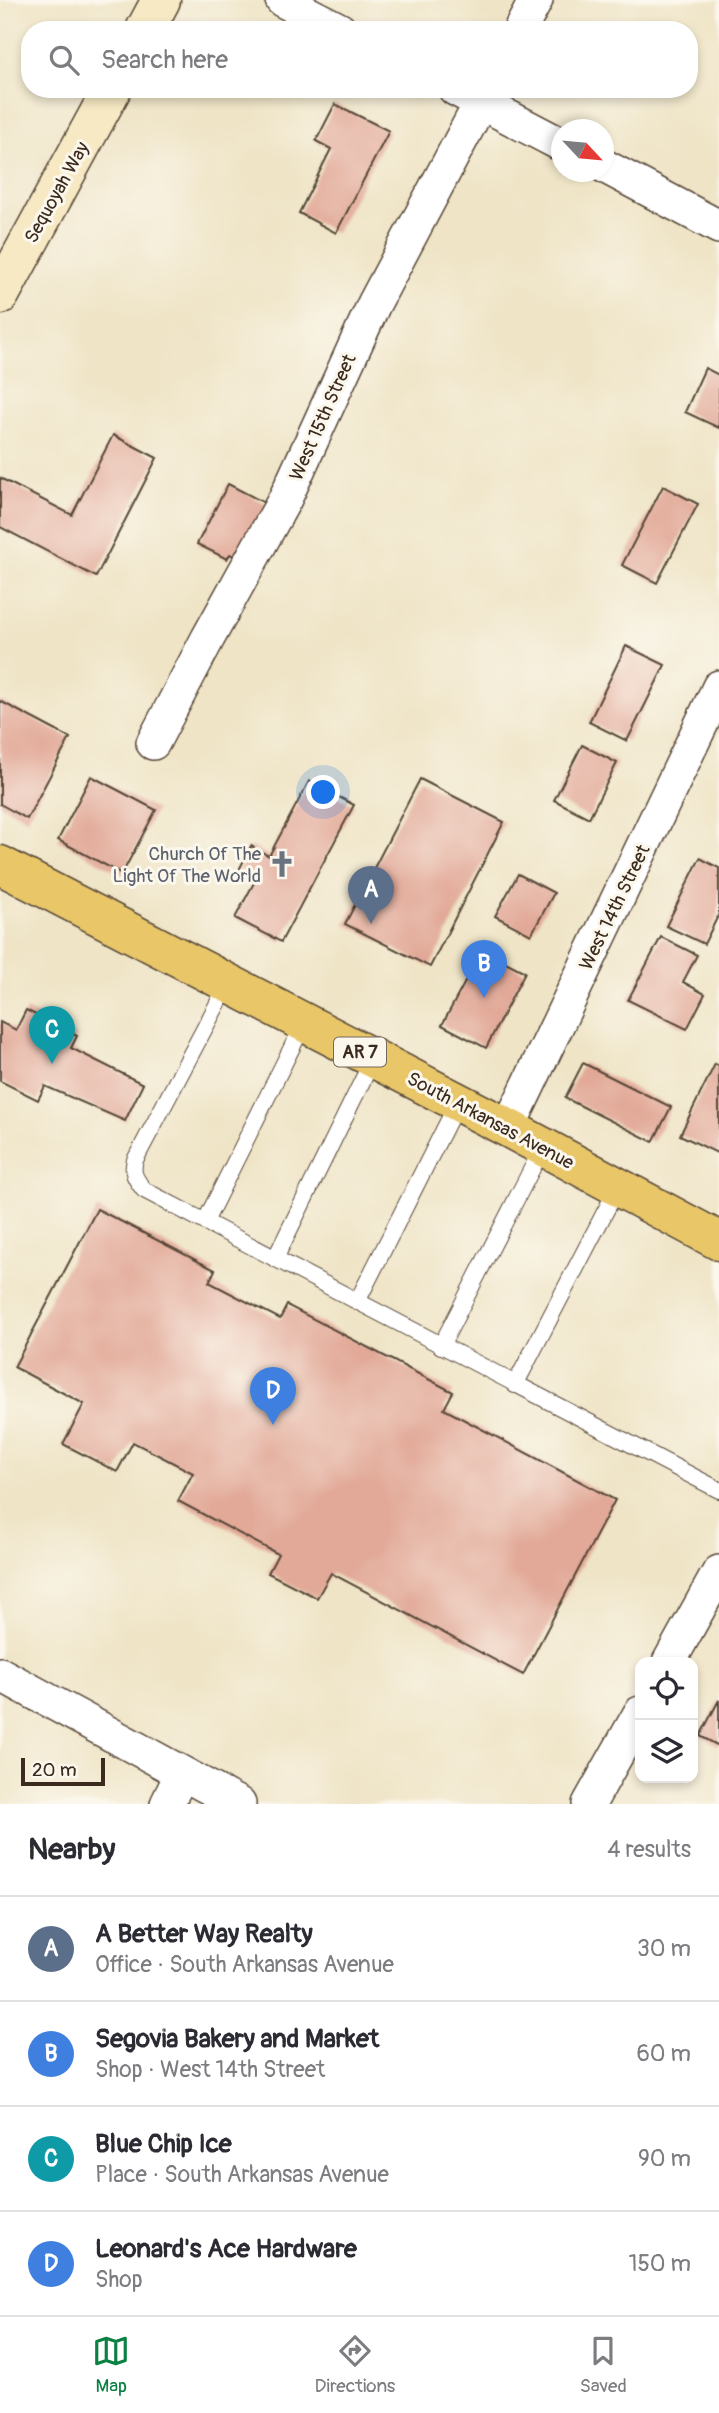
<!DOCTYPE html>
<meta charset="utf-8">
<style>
body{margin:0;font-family:Pangolin,sans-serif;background:#f7f7f7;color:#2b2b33}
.controls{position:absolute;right:21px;bottom:21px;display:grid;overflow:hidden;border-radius:14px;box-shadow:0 4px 10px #0003}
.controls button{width:63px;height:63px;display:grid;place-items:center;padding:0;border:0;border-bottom:2px solid #e1e1e2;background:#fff;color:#2b2b33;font:35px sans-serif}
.compass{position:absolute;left:551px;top:119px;width:63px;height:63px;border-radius:50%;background:#fff;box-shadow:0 4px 10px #0003;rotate:116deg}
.scale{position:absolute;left:21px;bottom:18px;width:84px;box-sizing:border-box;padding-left:7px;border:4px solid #3b2a1e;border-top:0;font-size:19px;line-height:24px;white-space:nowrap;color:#3b2a1e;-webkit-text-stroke:5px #fbf7ec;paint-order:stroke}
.you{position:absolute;left:324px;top:793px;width:24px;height:24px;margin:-18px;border:5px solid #fff;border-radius:50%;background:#1a73e8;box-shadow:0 0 0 10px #1a73e833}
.badge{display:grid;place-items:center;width:46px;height:46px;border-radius:50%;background:#0b8043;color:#fff;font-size:23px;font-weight:700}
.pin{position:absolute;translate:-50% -58px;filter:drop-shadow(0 2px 4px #0008)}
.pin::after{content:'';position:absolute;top:37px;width:24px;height:21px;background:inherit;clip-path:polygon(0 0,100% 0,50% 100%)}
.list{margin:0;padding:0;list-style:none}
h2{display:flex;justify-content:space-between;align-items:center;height:91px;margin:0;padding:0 28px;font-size:30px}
h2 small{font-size:23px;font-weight:400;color:#7c7c81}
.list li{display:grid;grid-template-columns:46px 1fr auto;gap:21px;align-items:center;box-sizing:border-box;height:105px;padding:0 28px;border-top:2px solid #e1e1e2}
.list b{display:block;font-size:26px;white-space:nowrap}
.list p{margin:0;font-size:23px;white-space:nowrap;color:#7c7c81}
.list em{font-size:23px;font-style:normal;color:#7c7c81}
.icon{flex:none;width:38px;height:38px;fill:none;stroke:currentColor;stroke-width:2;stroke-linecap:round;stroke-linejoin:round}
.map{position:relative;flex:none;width:719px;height:1804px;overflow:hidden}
.search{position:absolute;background:#fff;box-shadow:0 4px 10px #0003;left:21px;right:21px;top:21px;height:77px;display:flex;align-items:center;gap:18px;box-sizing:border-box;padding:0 24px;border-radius:28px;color:#7c7c81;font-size:26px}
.sheet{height:511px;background:#fff}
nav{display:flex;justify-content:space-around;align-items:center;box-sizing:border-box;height:98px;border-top:2px solid #e1e1e2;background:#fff;font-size:19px;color:#7c7c81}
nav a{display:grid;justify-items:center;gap:4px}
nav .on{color:#0b8043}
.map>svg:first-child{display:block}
.building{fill:#e2a998}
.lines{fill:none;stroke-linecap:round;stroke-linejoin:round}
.lane-casing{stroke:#564637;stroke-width:18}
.street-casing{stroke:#564637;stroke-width:36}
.secondary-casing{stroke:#564637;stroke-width:41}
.highway-casing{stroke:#564637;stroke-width:41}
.lane{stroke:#fff;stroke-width:16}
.street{stroke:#fff;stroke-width:33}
.secondary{stroke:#f6e9c3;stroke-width:38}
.highway{stroke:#e9c769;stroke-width:38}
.labels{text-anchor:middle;stroke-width:6;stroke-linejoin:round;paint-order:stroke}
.shield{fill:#fbf7ec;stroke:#75685c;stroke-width:2}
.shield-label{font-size:18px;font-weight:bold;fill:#3b2a1e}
.street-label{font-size:19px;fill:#3b2a1e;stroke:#fbf7ec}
.worship-label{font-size:19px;fill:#5b616d;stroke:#fbf7ec;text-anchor:end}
</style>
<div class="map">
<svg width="719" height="1804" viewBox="0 0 719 1804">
<rect width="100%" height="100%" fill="#fbf7ec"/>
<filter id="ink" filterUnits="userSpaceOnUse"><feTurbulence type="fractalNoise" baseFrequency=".0143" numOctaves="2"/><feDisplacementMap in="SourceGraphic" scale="14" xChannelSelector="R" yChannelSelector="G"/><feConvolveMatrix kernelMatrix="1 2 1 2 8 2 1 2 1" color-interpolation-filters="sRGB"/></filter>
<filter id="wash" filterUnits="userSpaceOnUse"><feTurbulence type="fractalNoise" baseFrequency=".00686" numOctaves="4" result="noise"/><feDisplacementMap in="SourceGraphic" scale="28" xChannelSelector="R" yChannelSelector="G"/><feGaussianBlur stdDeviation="1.57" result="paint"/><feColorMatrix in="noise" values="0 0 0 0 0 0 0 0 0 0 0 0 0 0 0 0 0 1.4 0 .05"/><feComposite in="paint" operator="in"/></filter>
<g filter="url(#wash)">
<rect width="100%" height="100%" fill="#efe4c6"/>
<g id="blocks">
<path class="building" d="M335,104L389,131L336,233L299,213L331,149L316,141Z
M705,368L719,375V428L685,412Z
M113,435L157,458L96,577L0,527V478L72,515Z
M228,484L288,515L260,570L230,554L227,559L197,544Z
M663,486L698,504L657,583L622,565Z
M626,646L665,665L627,741L589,722Z
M0,701L70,738L27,819L0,804Z
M582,745L617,763L589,818L554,800Z
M91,776L156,810L122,874L58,840Z
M420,779L504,822L430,967L345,924Z
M309,781L354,805L281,942L235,918L255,881L238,872L251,846L269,856Z
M700,858L719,868V914L704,944L666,926Z
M518,874L554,893L531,935L495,916Z
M661,937L697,955L683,982L705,994L687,1029L628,1000Z
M482,950L525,972L486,1048L442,1025Z
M26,1010L77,1036L71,1048L143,1084L125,1121L45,1086L38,1100L0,1081V1022L16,1030Z
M583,1063L671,1107L653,1142L565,1098Z
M715,1064L719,1066V1154L680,1135Z
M97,1209L215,1270L209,1282L280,1319L287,1305L453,1392L444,1409L615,1500L523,1675L331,1573L317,1598L268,1573L278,1554L178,1501L193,1473L133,1442L117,1472L63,1444L84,1404L14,1367Z
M719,1700V1746L700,1736Z"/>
</g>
</g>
<g filter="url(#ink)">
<use href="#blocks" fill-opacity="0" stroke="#564637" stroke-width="2"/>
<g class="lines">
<defs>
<path id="lane" d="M228,984L135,1160C131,1174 136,1179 144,1190L719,1490
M205,1222L304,1023
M275,1259L373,1059
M357,1302L458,1102
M441,1346L543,1147
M515,1385L618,1187"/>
<path id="street" d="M282,0L340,30
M520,30L536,0
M455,89L562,145
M604,166L719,227
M153,743L208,638L285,499L374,304L488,89
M508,1128L719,687
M669,1662L719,1572
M0,1674L239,1804
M167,1804L182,1773
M589,1804L640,1713"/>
<path id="secondary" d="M145,30L161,0
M0,295L112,89"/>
<path id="highway" d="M0,865L508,1128L719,1241"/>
</defs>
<use href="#lane" class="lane-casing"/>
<use href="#street" class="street-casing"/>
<use href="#secondary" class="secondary-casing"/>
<use href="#highway" class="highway-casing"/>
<use href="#lane" class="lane"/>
<use href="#street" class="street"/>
<use href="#secondary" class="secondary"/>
<use href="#highway" class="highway"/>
</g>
</g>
<defs>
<symbol id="church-bare" viewBox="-9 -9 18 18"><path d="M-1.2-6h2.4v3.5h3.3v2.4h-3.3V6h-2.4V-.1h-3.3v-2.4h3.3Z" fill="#6b7280" stroke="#fbf7ec" stroke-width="2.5" paint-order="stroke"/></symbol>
</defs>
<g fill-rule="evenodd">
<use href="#church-bare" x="263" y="845" width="38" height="38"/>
</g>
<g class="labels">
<rect class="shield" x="334" y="1037.5" width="52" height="29" rx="5"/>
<g class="shield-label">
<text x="360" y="1058">AR 7</text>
</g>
<g class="street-label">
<text transform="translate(56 192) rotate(-61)" y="7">Sequoyah Way</text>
<text transform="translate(322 417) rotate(-66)" y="7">West 15th Street</text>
<text transform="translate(614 907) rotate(-64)" y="7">West 14th Street</text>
<text transform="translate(491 1120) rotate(28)" y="7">South Arkansas Avenue</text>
</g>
<g class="worship-label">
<text x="261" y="860">Church Of The<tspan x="261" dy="22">Light Of The World</tspan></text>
</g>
</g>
</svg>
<div class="controls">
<button><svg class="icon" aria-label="locate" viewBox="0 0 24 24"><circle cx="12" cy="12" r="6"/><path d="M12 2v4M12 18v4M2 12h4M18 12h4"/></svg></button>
<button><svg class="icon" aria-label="layers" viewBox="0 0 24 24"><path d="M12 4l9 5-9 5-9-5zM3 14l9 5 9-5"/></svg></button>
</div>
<svg class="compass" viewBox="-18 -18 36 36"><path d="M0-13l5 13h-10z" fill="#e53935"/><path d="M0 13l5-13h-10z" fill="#7c7c81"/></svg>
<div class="scale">20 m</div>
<div class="you"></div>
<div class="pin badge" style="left:371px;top:924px;background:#5c6f8a">A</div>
<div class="pin badge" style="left:484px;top:998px;background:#3f7fe0">B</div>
<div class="pin badge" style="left:52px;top:1064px;background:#0f9aa8">C</div>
<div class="pin badge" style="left:273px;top:1425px;background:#3f7fe0">D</div>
<div class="search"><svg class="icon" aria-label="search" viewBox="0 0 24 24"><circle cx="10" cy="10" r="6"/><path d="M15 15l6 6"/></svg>Search here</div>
</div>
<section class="sheet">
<h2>Nearby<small>4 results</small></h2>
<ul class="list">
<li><span class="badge" style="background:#5c6f8a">A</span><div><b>A Better Way Realty</b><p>Office · South Arkansas Avenue</p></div><em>30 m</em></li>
<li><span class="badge" style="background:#3f7fe0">B</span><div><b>Segovia Bakery and Market</b><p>Shop · West 14th Street</p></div><em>60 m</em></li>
<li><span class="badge" style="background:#0f9aa8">C</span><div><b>Blue Chip Ice</b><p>Place · South Arkansas Avenue</p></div><em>90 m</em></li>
<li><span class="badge" style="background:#3f7fe0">D</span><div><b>Leonard's Ace Hardware</b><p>Shop</p></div><em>150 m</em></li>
</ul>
</section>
<nav>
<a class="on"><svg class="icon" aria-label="map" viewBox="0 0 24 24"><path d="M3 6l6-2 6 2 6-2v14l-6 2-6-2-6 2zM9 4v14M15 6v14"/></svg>Map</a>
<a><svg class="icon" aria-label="directions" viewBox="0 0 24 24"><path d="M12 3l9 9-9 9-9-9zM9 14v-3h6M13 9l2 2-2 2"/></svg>Directions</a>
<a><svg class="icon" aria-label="saved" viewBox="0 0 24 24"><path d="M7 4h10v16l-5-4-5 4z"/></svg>Saved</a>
</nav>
